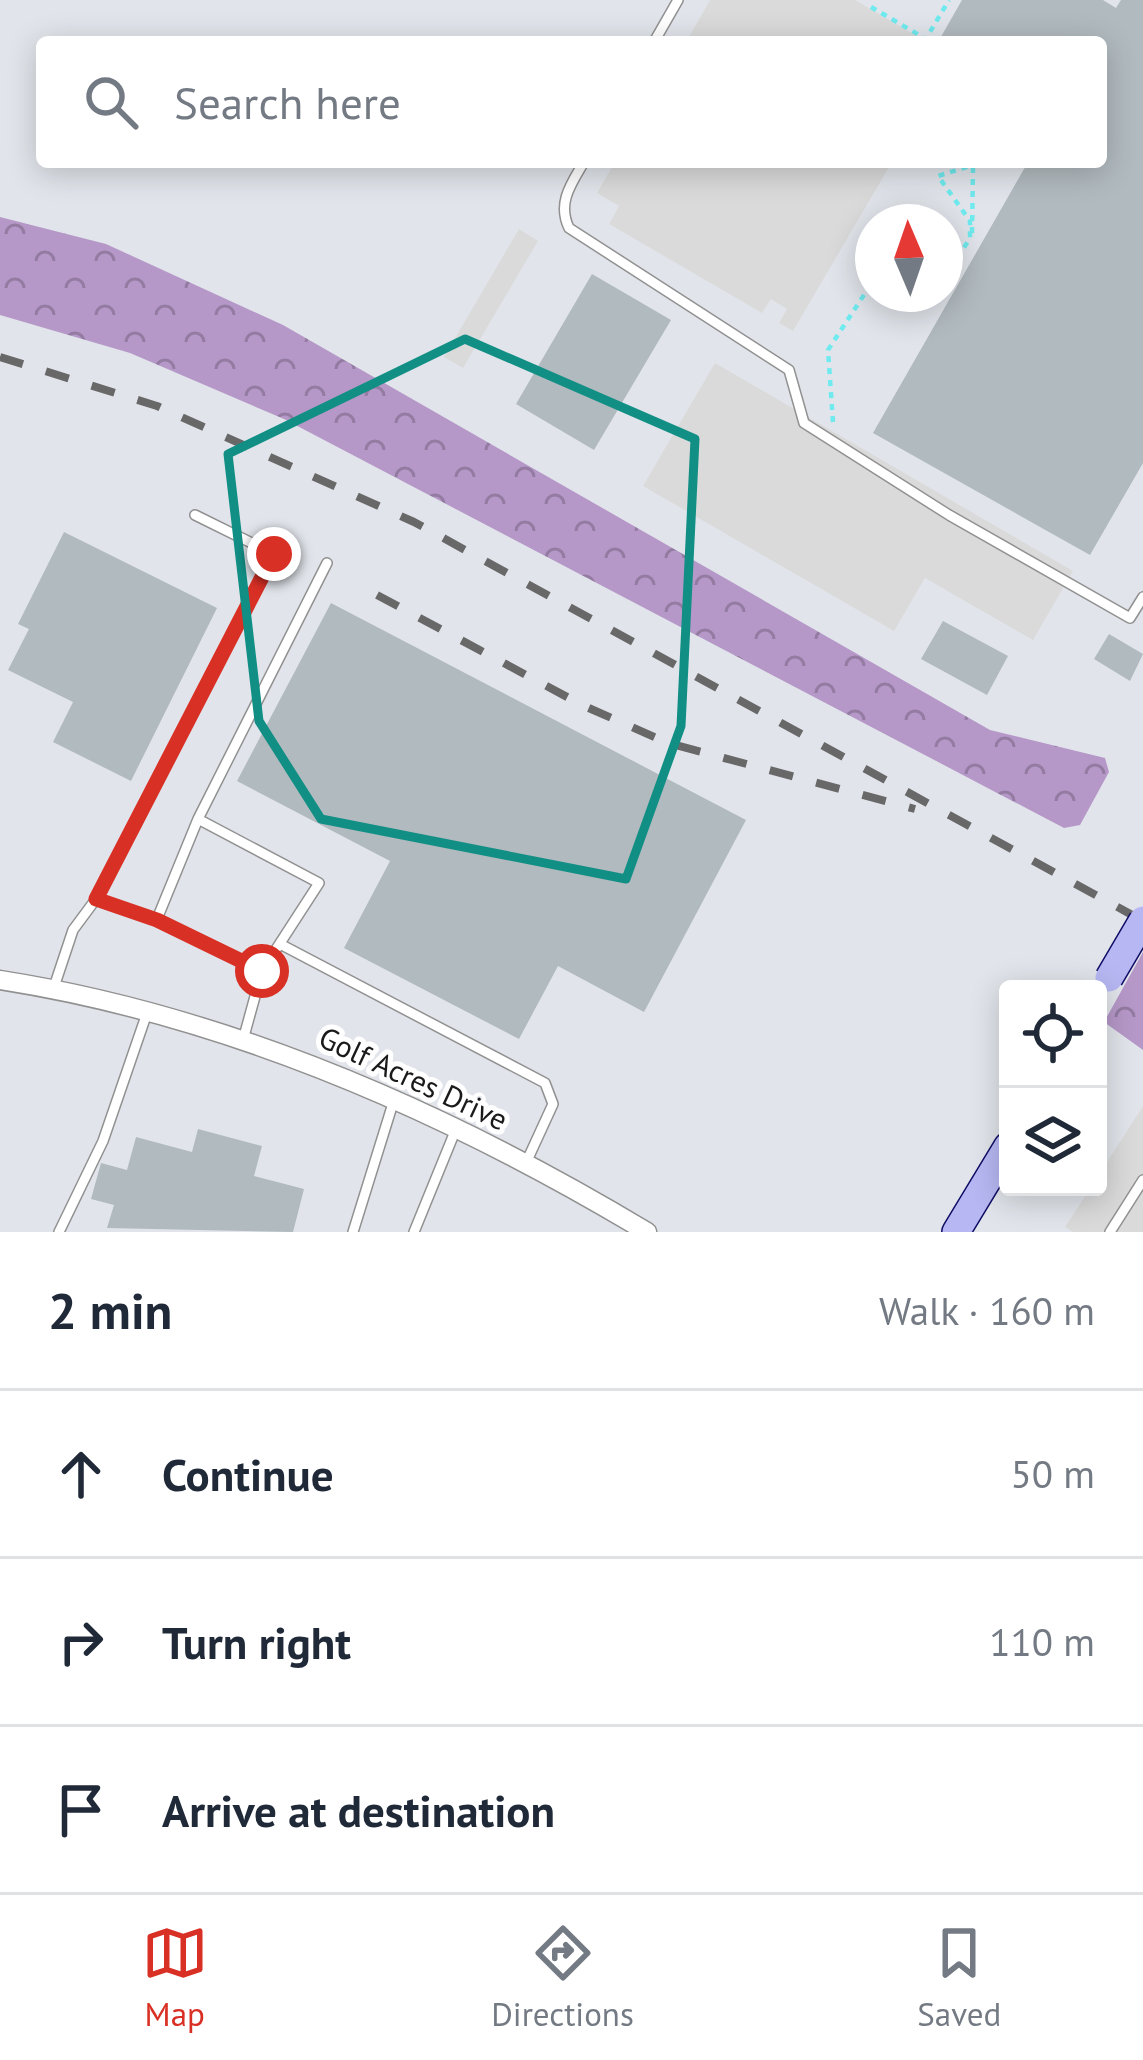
<!DOCTYPE html>
<meta charset="utf-8">
<style>
body{margin:0;font-family:"PT Sans",sans-serif;background:#f2f2f3;color:#1f2937}
.controls{position:absolute;right:36px;bottom:36px;display:grid;overflow:hidden;border-radius:12px;box-shadow:0 6px 30px #0003}
.controls button{width:108px;height:108px;display:grid;place-items:center;padding:0;border:0;border-bottom:3px solid #e0e1e3;background:#fff;color:#1f2937;font:60px sans-serif}
.compass{position:absolute;left:855px;top:204px;width:108px;height:108px;border-radius:50%;background:#fff;box-shadow:0 6px 30px #0003;rotate:358deg}
.stop{position:absolute;width:36px;height:36px;margin:-27px;border:9px solid #d93025;border-radius:50%;background:#fff}
.stop.end{background:#d93025;border-color:#fff;box-shadow:0 3px 12px #0008}
.list{margin:0;padding:0;list-style:none}
h2{display:flex;justify-content:space-between;align-items:center;height:156px;margin:0;padding:0 48px;font-size:51px}
h2 small{font-size:39px;font-weight:400;color:#747a83}
.list li{display:grid;grid-template-columns:78px 1fr auto;gap:36px;align-items:center;box-sizing:border-box;height:168px;padding:0 48px;border-top:3px solid #e0e1e3}
.list b{display:block;font-size:45px;white-space:nowrap}
.list em{font-size:39px;font-style:normal;color:#747a83}
.icon{flex:none;width:66px;height:66px;fill:none;stroke:currentColor;stroke-width:2;stroke-linecap:round;stroke-linejoin:round}
.map{position:relative;flex:none;width:1143px;height:1232px;overflow:hidden}
.search{position:absolute;background:#fff;box-shadow:0 6px 30px #0003;left:36px;right:36px;top:36px;height:132px;display:flex;align-items:center;gap:30px;box-sizing:border-box;padding:0 42px;border-radius:12px;color:#747a83;font-size:45px}
.sheet{height:660px;background:#fff}
nav{display:flex;justify-content:space-around;align-items:center;box-sizing:border-box;height:168px;border-top:3px solid #e0e1e3;background:#fff;font-size:33px;color:#747a83}
nav a{display:grid;justify-items:center;gap:6px}
nav .on{color:#d93025}
.map>svg:first-child{display:block}
.forest{fill:url(#forest-crowns)}
.parking{fill:#dadada}
.building{fill:#b1babf}
.lines{fill:none;stroke-linecap:round;stroke-linejoin:round}
.lane-casing{stroke:#919191;stroke-width:12}
.street-casing{stroke:#919191;stroke-width:21}
.secondary-casing{stroke:#100d66;stroke-width:30}
.path{stroke:#6feaee;stroke-width:4.5;stroke-dasharray:6 6;stroke-linecap:butt}
.lane{stroke:#fff;stroke-width:9}
.street{stroke:#fff;stroke-width:18}
.secondary{stroke:#b7b8f3;stroke-width:27}
.rail{stroke:#686868;stroke-width:8;stroke-dasharray:24 24;stroke-linecap:butt}
.secondary-bridge-casing{stroke:#100d66;stroke-width:30;stroke-linecap:butt}
.secondary-bridge{stroke:#b7b8f3;stroke-width:27}
.route{stroke:#d93025;stroke-width:15}
.marked{fill:none;stroke:#128f85;stroke-width:9;stroke-linejoin:round}
.labels{text-anchor:middle;stroke-width:10;stroke-linejoin:round;paint-order:stroke}
.street-label{font-size:30px;fill:#1a1a1a;stroke:#fff}
</style>
<div class="map">
<svg width="1143" height="1232" viewBox="0 0 1143 1232">
<defs>
<pattern id="forest-crowns" width="20" height="18" patternUnits="userSpaceOnUse" patternTransform="scale(3)"><rect width="20" height="18" fill="#b698c8"/><path d="M2 6a3 3 0 1 1 6 0M12 15a3 3 0 1 1 6 0" fill="none" stroke="#937ba2"/></pattern>
</defs>
<rect width="100%" height="100%" fill="#e1e5eb"/>
<path class="forest" d="M0,217L106,244L283,325L990,730L1105,758L1109,772L1080,825L1064,828L284,419L130,353L0,315Z
M1143,952V1050L1104,1022Z"/>
<path class="parking" d="M710,0H855L920,38L917,42H686Z
M615,162H892L793,331L779,323L787,309L771,299L762,313L609,224L619,206L597,193Z
M519,229L538,241L463,368L444,357Z
M715,363L1073,571L1033,640L925,578L894,631L643,486Z
M1143,1106V1232H1073L1065,1227L1091,1187H1098V1176Z"/>
<path class="building" d="M962,0H1103L1116,8L1121,0H1143V463L1090,555L873,433L1028,162H1101V42H938Z
M592,274L671,320L594,450L516,404Z
M64,532L217,608L131,781L53,742L73,702L8,670L29,629L18,624Z
M331,603L746,820L644,1012L558,966L519,1039L344,948L390,861L237,781Z
M943,621L1008,656L987,695L921,659Z
M1109,634L1143,654L1130,681L1094,659Z
M198,1129L262,1146L254,1176L304,1189L293,1232L107,1228L114,1205L91,1199L101,1163L127,1170L136,1137L192,1152Z"/>
<g class="lines">
<defs>
<path id="lane" d="M654,42L678,0
M584,162C571,184 557,203 569,228L789,370L804,423L949,515L1130,618L1143,597
M198,819L327,563
M96,899L157,919L262,971L243,1040
M157,919L198,819L319,883L262,971
M280,944L545,1083L553,1104L525,1165
M53,990L73,930L96,899L274,554L195,515
M59,1232L103,1141L147,1013
M353,1232L394,1100
M414,1232L456,1129
M1110,1232L1143,1180"/>
<path id="street" d="M0,980C230,1016 449,1113 647,1232"/>
<path id="secondary" d="M956,1232L1008,1146"/>
</defs>
<use href="#lane" class="lane-casing"/>
<use href="#street" class="street-casing"/>
<use href="#secondary" class="secondary-casing"/>
<path class="path" d="M871,7L926,39
M924,42L949,0
M972,233L973,168
M945,278L970,238V221L938,176L973,165
M919,294L931,300L935,294
M833,422L828,350L873,281"/>
<use href="#lane" class="lane"/>
<use href="#street" class="street"/>
<use href="#secondary" class="secondary"/>
<path class="rail" d="M0,357L157,406L414,522L1143,921
M377,595L582,705L668,743L915,809"/>
<defs>
<path id="secondary-bridge" d="M1109,978L1143,920"/>
</defs>
<use href="#secondary-bridge" class="secondary-bridge-casing"/>
<use href="#secondary-bridge" class="secondary-bridge"/>
</g>
<g class="lines">
<path class="route" d="M262,971L157,920L96,899L274,554"/>
</g>
<path class="marked" d="M465,339L695,439L681,726L626,879L321,819L259,721L228,454Z"/>
<g class="labels">
<g class="street-label">
<text transform="translate(413 1079) rotate(25)" y="10">Golf Acres Drive</text>
</g>
</g>
</svg>
<div class="controls">
<button><svg class="icon" aria-label="locate" viewBox="0 0 24 24"><circle cx="12" cy="12" r="6"/><path d="M12 2v4M12 18v4M2 12h4M18 12h4"/></svg></button>
<button><svg class="icon" aria-label="layers" viewBox="0 0 24 24"><path d="M12 4l9 5-9 5-9-5zM3 14l9 5 9-5"/></svg></button>
</div>
<svg class="compass" viewBox="-18 -18 36 36"><path d="M0-13l5 13h-10z" fill="#e53935"/><path d="M0 13l5-13h-10z" fill="#747a83"/></svg>
<div class="stop" style="left:262px;top:971px"></div>
<div class="stop end" style="left:274px;top:554px"></div>
<div class="search"><svg class="icon" aria-label="search" viewBox="0 0 24 24"><circle cx="10" cy="10" r="6"/><path d="M15 15l6 6"/></svg>Search here</div>
</div>
<section class="sheet">
<h2>2 min<small>Walk · 160 m</small></h2>
<ul class="list">
<li><svg class="icon" aria-label="ahead" viewBox="0 0 24 24"><path d="M12 20V5M6 11l6-6 6 6"/></svg><div><b>Continue</b></div><em>50 m</em></li>
<li><svg class="icon" aria-label="right" viewBox="0 0 24 24"><path d="M7 20v-9h11M14 6l5 5-5 5"/></svg><div><b>Turn right</b></div><em>110 m</em></li>
<li><svg class="icon" aria-label="arrive" viewBox="0 0 24 24"><path d="M6 21V4h12l-3 4 3 4H6"/></svg><div><b>Arrive at destination</b></div></li>
</ul>
</section>
<nav>
<a class="on"><svg class="icon" aria-label="map" viewBox="0 0 24 24"><path d="M3 6l6-2 6 2 6-2v14l-6 2-6-2-6 2zM9 4v14M15 6v14"/></svg>Map</a>
<a><svg class="icon" aria-label="directions" viewBox="0 0 24 24"><path d="M12 3l9 9-9 9-9-9zM9 14v-3h6M13 9l2 2-2 2"/></svg>Directions</a>
<a><svg class="icon" aria-label="saved" viewBox="0 0 24 24"><path d="M7 4h10v16l-5-4-5 4z"/></svg>Saved</a>
</nav>
